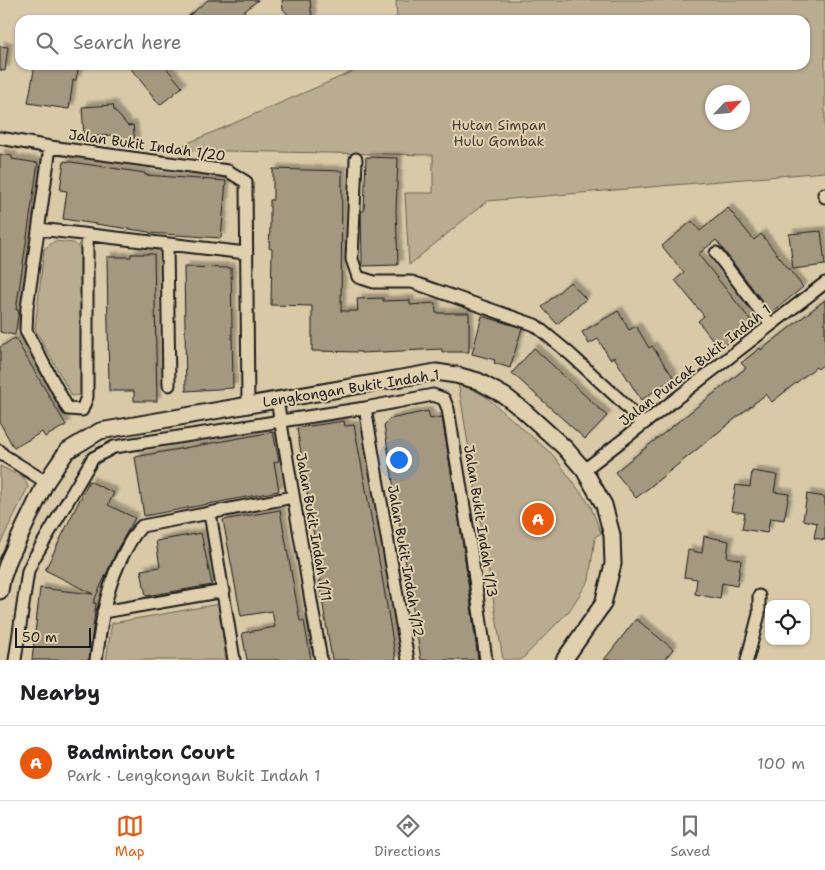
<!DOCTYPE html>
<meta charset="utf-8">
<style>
body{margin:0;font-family:"Shantell Sans",sans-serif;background:#f2f2f2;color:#202124}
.controls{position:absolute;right:15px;bottom:15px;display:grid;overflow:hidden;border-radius:10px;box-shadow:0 1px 4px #0004}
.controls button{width:45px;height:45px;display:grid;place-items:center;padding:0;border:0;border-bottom:1px solid #e0e0e0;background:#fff;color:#202124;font:25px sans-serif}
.compass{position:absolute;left:705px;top:85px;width:45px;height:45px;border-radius:50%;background:#fff;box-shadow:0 1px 4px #0004;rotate:64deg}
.scale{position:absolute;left:15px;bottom:12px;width:76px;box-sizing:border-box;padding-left:5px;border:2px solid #1c1c1c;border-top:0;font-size:14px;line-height:18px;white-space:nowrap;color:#1c1c1c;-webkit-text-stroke:4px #e1d0ad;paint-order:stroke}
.you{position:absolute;left:398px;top:459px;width:18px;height:18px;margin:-12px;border:4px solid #fff;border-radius:50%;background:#1a73e8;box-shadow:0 0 0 8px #1a73e833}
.badge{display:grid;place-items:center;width:32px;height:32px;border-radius:50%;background:#ea580c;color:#fff;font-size:16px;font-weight:700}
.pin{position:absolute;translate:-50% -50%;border:2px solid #fff;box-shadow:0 1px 5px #0006}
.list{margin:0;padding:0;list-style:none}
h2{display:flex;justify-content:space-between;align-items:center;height:65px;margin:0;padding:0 20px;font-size:21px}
h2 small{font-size:16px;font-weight:400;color:#757577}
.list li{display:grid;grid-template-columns:32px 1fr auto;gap:15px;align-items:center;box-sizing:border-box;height:75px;padding:0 20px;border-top:1px solid #e0e0e0}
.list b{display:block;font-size:19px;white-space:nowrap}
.list p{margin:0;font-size:16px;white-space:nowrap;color:#757577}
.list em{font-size:16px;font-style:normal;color:#757577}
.icon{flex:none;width:28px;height:28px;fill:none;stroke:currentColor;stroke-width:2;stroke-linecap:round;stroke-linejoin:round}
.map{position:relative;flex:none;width:825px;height:660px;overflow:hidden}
.search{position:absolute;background:#fff;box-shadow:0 1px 4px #0004;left:15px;right:15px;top:15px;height:55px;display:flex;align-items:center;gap:12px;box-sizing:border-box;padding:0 18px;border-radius:15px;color:#757577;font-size:19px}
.sheet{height:140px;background:#fff}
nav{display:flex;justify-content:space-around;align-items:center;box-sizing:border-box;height:70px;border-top:1px solid #e0e0e0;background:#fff;font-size:14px;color:#757577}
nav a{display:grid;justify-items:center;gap:2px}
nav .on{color:#ea580c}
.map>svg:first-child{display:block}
.green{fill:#baac90;stroke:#6b6456;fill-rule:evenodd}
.building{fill:#a59880;stroke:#1c1c1c;filter:url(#shadow)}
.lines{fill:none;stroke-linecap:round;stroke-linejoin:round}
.minor-casing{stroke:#1c1c1c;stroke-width:15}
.tertiary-casing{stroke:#1c1c1c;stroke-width:19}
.minor{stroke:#e1d0ad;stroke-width:11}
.tertiary{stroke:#e1d0ad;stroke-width:15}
.labels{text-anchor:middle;stroke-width:4;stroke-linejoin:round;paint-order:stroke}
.park-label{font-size:14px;fill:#444039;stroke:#e1d0ad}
.street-label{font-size:14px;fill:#1c1c1c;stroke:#e1d0ad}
</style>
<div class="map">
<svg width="825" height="660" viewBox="0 0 825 660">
<defs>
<filter id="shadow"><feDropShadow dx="4.5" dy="-4.5" stdDeviation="1" flood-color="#0004"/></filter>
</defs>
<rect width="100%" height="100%" fill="#d9c9a7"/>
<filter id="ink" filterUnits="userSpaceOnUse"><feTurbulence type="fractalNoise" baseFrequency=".02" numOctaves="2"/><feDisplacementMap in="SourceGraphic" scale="10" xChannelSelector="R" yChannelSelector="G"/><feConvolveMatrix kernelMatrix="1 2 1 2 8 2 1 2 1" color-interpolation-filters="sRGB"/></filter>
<g filter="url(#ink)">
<path class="green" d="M396,0H825V172L487,201L409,265L405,193H433V155L172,150L368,65H805V20H397ZM742,92V122H712V92Z
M55,241L74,243L81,250L82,395L72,396L35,329L44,249Z
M458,382L485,396L553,455L590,505L601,533L595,537L589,580L569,611L521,660H503Z
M0,466L24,478L28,487L0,544Z
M219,604L226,660H106L112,623Z"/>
<path class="building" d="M208,0H258L234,20H184Z
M282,0H310L312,20H293L283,9Z
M0,46L8,47L5,71L0,70Z
M35,65H79L76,80H73L69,109L28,103Z
M128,65H164L182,87L160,105Z
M113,105L114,110L128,126L133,125L135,141L114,144V135L84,137L82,107Z
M0,154L12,156V159L38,163L16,310H19L15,335L0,332Z
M366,157L398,158L396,211L398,265L362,266V264L361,211H364Z
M64,161L145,173V175L226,181L221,238L149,233V232L63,219L67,191L60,190Z
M273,169L342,171L341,311H358L357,299L383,298V301L410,300V305L435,303L436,313H469V352H442V349L361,353V352L312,351V306L271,305L272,249L269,248L270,228V200H273Z
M728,208L754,240L761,234L803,287L771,313L716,240L698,254L752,322L720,349L698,321L704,316L675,280L684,273L662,246L692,221L700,231Z
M821,231L825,265L793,269L789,234Z
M131,254H154L157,401H134V391H109L107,257H131Z
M184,267L231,268L233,388L186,391Z
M570,282L586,299L557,324L542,307Z
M825,300V363L818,369L816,367L772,402L766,394L636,498L615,472L746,368L741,363L760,348L761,350L783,333Z
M618,311L629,330L636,326L649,348L652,346L674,378L641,400L614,357L610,359L598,339L589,344L582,332Z
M482,316L522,328L510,368L494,363L495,360L472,354Z
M15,338L66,425L45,437L42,432L14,448L0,423V347Z
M534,348L607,416L585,439L512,373Z
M428,411L430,419L442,417L464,551L478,660H421L384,425L390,419Z
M344,421L345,426L354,425L381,571L396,660H332L319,581H321L297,428Z
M273,432L279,461L274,462L279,491L144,516L135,457Z
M752,471L777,475L774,492L789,494L784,520L770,518L767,533L742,529L745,513L731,511L736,485L750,487Z
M89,481L114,493L108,505L135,518L118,548L93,603H96L89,660H32L40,588L93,594L45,570Z
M807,494L825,497V540L814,538L817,523L803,520Z
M280,510L300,621H304L311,660H247L242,633L275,627L272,611L241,616L223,520Z
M201,533L212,585L146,596L141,570L160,567L156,541Z
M704,536L729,541L727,557L741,560L737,586L722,583L720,599L695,594L697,579L684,577L688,550L702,553Z
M636,619L673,649L664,660H604Z"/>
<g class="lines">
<defs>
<path id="minor" d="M0,138L50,147L228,171L246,182L248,404
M50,147L27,308L26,331L68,409L82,410L87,397V235
M356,159L352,259L358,277L374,282H412L535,325L570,354L620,400L643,424
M824,194L825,197
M39,229L246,253
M167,245L169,385
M716,253L771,325
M277,400L321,660
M365,408L408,660
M0,451L3,455L46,482
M584,470L825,283
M210,513L234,660
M103,612L224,591
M15,660L28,571L33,560L93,458L114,447L365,408L433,395L444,399L448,409L471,550L486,660
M96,660C102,620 105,588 125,551C130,542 134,533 142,526L293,497
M747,660L759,614V596"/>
<path id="tertiary" d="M0,591L2,579L9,559L46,482L67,451L100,431L436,372L456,375L478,381L505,396L523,410L565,448L584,470L604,505L612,535L613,564L603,604L564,660"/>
</defs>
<use href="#minor" class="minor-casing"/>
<use href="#tertiary" class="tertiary-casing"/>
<use href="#minor" class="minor"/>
<use href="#tertiary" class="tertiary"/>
</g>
</g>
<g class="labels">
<g class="park-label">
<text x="499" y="130">Hutan Simpan<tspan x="499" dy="16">Hulu Gombak</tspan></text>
</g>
<g class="street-label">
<text transform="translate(147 145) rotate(8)" y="5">Jalan Bukit Indah 1/20</text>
<text transform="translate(695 365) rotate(-38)" y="5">Jalan Puncak Bukit Indah 1</text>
<text transform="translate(351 388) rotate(-9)" y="5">Lengkongan Bukit Indah 1</text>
<text transform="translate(481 521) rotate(81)" y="5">Jalan Bukit Indah 1/13</text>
<text transform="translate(314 527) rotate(80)" y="5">Jalan Bukit Indah 1/11</text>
<text transform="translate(406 561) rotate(80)" y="5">Jalan Bukit Indah 1/12</text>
</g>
</g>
</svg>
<div class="controls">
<button><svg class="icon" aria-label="locate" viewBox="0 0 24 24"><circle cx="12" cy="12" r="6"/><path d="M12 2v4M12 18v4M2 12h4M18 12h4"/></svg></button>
</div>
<svg class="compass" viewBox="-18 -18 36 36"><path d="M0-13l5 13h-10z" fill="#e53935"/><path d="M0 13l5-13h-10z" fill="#757577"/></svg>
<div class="scale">50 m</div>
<div class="you"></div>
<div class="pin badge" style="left:538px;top:519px">A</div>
<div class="search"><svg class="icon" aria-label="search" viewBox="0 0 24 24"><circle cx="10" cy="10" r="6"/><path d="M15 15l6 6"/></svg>Search here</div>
</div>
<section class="sheet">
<h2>Nearby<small></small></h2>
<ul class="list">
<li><span class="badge">A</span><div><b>Badminton Court</b><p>Park · Lengkongan Bukit Indah 1</p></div><em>100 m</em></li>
</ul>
</section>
<nav>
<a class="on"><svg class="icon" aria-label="map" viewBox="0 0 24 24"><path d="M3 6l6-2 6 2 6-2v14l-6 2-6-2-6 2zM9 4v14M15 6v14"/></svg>Map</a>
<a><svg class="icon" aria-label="directions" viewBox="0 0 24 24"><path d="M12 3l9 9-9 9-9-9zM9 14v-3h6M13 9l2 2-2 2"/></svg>Directions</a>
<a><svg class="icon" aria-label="saved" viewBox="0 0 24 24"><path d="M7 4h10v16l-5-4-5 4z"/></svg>Saved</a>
</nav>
